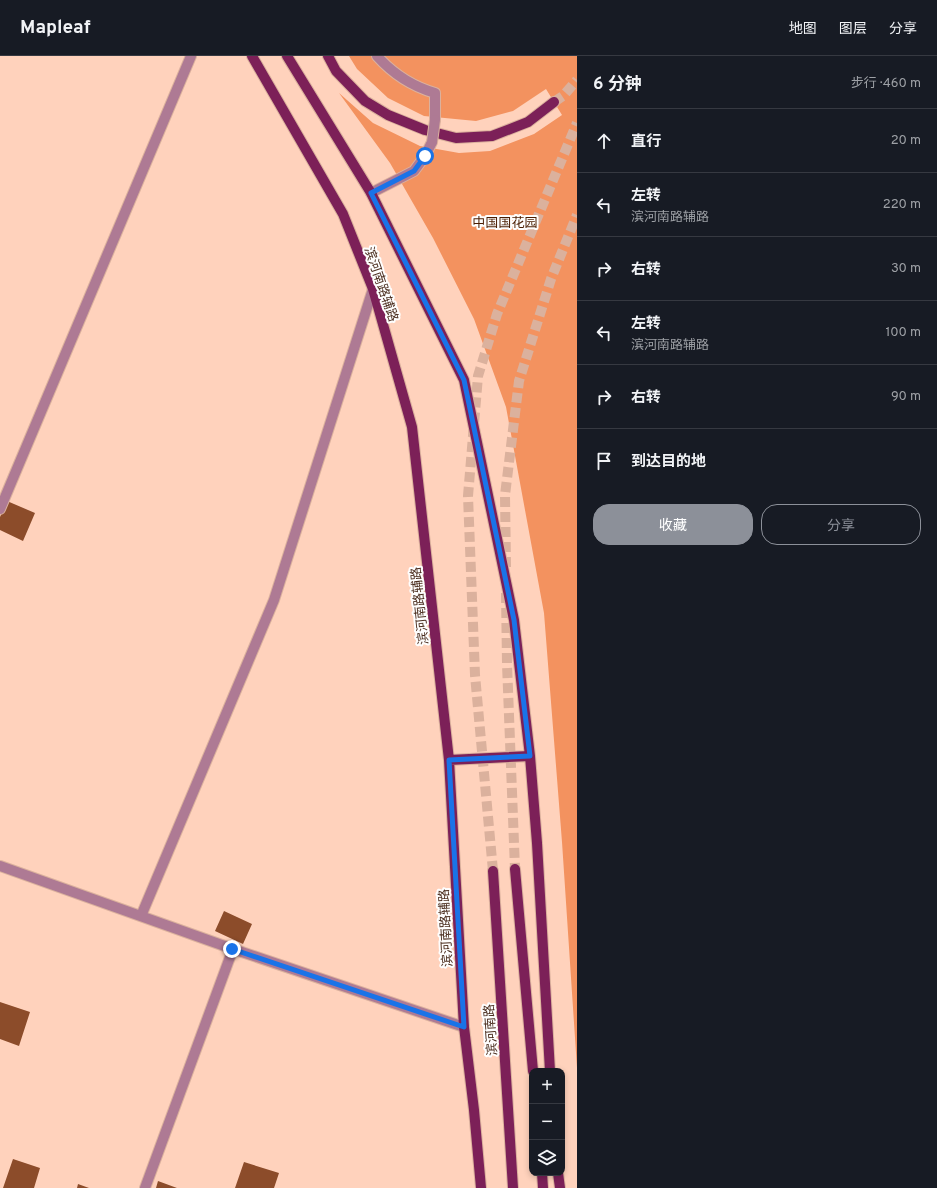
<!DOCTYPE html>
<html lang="zh">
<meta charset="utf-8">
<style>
body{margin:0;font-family:Overpass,"Noto Sans SC",sans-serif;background:#20242c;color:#f1f3f6}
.controls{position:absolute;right:12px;bottom:12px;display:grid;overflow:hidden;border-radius:8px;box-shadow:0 2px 6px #0003}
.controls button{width:36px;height:36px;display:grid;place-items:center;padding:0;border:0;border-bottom:1px solid #363941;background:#171b24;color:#f1f3f6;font:20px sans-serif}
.stop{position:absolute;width:12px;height:12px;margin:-9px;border:3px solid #1a73e8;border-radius:50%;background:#fff}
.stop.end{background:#1a73e8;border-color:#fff;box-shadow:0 1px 4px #0008}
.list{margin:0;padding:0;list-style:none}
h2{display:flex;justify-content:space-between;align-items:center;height:52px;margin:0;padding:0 16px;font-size:17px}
h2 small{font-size:13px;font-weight:400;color:#9ea1a6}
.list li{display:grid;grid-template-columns:26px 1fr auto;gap:12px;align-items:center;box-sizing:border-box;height:64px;padding:0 16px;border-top:1px solid #363941}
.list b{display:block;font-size:15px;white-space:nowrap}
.list p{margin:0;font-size:13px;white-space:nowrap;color:#9ea1a6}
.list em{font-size:13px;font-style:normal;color:#9ea1a6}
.actions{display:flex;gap:8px;padding:12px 16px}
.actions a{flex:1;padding:9px 0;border:1px solid #8c9099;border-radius:16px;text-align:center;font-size:14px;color:#8c9099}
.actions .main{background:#8c9099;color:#fff}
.icon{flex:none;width:22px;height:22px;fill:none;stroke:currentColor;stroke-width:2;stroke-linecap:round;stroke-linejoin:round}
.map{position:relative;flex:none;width:577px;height:1132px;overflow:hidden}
header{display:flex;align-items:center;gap:24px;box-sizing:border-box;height:56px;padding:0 20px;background:#171b24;border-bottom:1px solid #363941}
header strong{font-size:19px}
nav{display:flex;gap:22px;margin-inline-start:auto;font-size:14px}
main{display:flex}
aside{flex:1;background:#171b24}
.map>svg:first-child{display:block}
.green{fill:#f3925f}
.building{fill:#8c4c2a}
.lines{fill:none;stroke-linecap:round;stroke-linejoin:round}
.major-tunnel{stroke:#dbb19d;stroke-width:10;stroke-dasharray:10 5;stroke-linecap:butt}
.minor-casing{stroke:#dbb19d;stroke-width:12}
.major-casing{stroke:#dbb19d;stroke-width:12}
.minor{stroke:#ae7a94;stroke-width:10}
.major{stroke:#7c2058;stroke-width:10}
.minor-bridge-casing{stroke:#dbb19d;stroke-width:12;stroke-linecap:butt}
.minor-bridge{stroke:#ae7a94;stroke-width:10}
.route{stroke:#1a73e8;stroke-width:5}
.labels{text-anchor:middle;stroke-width:4;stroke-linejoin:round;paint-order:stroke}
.park-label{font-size:13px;fill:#4a1d02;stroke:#fefefe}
.street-label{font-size:13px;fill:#4c2f20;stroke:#fefefe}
</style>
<header>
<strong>Mapleaf</strong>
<nav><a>地图</a><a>图层</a><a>分享</a></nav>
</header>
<main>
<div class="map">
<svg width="577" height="1132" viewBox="0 0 577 1132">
<rect width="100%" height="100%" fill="#ffd2bc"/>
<path class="green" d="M349,0H577V1012L562,786L544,557L506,351L474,263L433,182L390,107L339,37L373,67L420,90L459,97L490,95L534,78L562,59L546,33L513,55L476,65L424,60L388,42L357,13Z"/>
<path class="building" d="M7,445L35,457L23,485L0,474V461Z
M224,855L252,868L243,888L215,875Z
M0,946L30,956L19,990L0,983Z
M13,1103L40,1112L34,1132H3Z
M244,1106L279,1117L274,1132H235Z
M158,1125L177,1132H156Z
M78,1128L89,1132H77Z"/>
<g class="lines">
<path class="major-tunnel" d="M554,46L563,40L577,24
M506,511L505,439L519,325L551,223L577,159
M506,537L507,608L515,813
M493,815L475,619L468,440L478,320L497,258L577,67"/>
<defs>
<path id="minor" d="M377,0C393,18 411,30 435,37V64
M371,137L414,115L425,100L432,86
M0,453L191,0
M0,810L233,893L464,971
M141,860L274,544L373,233
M145,1132L233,893"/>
<path id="major" d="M252,0L343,158L373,233L412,371L449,704L464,971L474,1054L481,1132
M287,0L371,137L464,324L514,564L530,700L537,787L550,1015
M328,0L336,15L365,45L388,59L425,74L456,82L492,80L528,66L554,46
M449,704L530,700
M515,813L533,1015
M493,815L513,1132
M542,1117L543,1132
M558,1117L560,1132"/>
</defs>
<use href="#minor" class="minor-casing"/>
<use href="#major" class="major-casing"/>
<use href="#minor" class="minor"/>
<use href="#major" class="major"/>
<defs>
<path id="minor-bridge" d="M432,86L435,64"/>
</defs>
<use href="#minor-bridge" class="minor-bridge-casing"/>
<use href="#minor-bridge" class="minor-bridge"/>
</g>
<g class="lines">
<path class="route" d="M232,893L464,971L449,704L530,700L514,564L464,324L371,137L414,115L425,100"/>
</g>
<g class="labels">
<g class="park-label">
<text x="505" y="171">中国国花园</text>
</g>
<g class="street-label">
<text transform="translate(382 228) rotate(71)" y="5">滨河南路辅路</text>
<text transform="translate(419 550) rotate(-96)" y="5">滨河南路辅路</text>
<text transform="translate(445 872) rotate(-93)" y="5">滨河南路辅路</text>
<text transform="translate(490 974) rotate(-94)" y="5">滨河南路</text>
</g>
</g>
</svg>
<div class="controls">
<button>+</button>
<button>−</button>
<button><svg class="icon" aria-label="layers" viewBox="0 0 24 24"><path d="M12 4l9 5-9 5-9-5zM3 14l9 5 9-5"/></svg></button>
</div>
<div class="stop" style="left:425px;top:100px"></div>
<div class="stop end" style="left:232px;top:893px"></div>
</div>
<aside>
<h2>6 分钟<small>步行 · 460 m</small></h2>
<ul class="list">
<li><svg class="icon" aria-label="ahead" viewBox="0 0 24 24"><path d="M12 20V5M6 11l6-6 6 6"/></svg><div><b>直行</b></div><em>20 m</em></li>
<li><svg class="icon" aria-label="left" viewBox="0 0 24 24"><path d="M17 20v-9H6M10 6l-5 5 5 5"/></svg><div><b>左转</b><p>滨河南路辅路</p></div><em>220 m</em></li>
<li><svg class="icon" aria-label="right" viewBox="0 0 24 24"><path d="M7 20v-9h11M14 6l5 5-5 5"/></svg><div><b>右转</b></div><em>30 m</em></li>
<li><svg class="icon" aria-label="left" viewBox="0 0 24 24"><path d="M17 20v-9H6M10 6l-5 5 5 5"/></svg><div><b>左转</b><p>滨河南路辅路</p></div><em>100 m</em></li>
<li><svg class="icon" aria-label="right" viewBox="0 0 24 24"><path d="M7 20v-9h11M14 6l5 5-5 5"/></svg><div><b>右转</b></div><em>90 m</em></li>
<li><svg class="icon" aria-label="arrive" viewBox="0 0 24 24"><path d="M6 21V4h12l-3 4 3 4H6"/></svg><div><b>到达目的地</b></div></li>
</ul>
<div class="actions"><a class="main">收藏</a><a>分享</a></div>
</aside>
</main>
